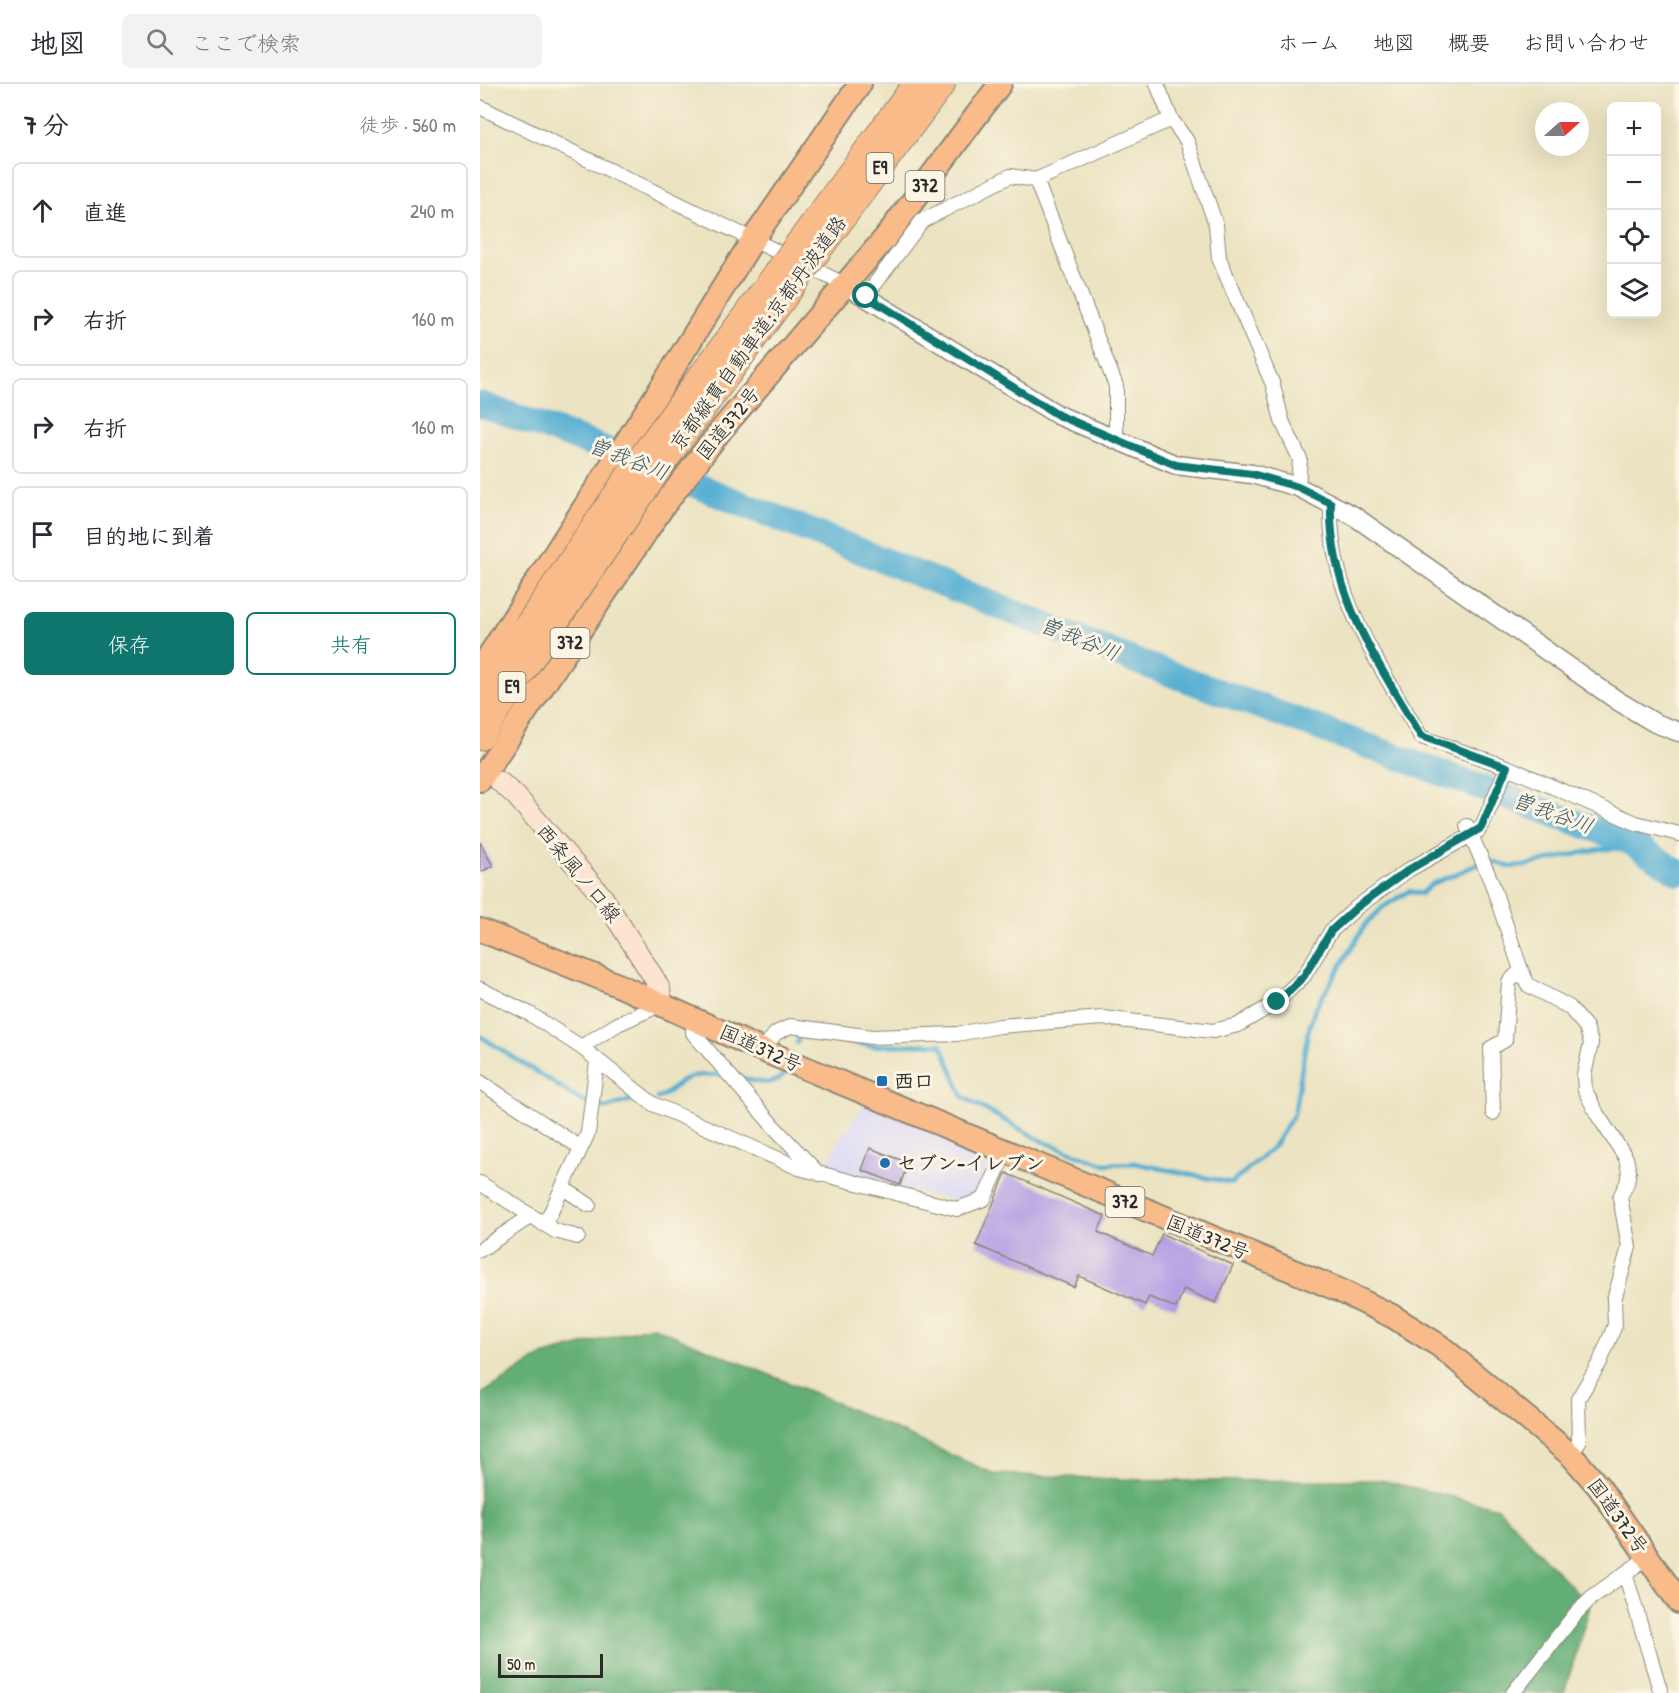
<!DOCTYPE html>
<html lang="ja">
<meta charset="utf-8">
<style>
body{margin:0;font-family:"Patrick Hand","Klee One",sans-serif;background:#f2f2f3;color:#2b2b33}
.controls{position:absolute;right:18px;top:18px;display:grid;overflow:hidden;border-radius:9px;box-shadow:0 6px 24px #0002}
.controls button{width:54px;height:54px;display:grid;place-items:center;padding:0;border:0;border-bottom:2px solid #e1e1e2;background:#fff;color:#2b2b33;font:30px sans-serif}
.compass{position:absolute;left:1055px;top:18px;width:54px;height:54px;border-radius:50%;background:#fff;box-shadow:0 6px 24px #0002;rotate:69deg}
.scale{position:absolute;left:18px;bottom:15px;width:105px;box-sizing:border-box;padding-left:6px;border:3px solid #2b2b2b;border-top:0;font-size:16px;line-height:21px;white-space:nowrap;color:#2b2b2b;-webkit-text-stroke:4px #fcf5e5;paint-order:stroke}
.stop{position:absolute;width:18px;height:18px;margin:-14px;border:4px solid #0f766e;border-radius:50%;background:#fff}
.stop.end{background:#0f766e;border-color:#fff;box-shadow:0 2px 6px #0008}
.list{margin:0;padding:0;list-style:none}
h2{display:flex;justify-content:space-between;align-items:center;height:78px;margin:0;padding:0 24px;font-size:26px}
h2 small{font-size:20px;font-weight:400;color:#7c7c81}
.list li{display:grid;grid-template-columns:39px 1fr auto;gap:18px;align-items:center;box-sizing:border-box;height:96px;margin:0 12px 12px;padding:0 12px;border:2px solid #e1e1e2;border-radius:9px}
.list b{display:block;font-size:22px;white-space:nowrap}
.list em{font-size:20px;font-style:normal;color:#7c7c81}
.actions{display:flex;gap:12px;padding:18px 24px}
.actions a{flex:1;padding:14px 0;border:2px solid #0f766e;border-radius:9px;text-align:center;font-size:21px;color:#0f766e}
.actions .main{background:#0f766e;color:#fff}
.icon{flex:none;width:33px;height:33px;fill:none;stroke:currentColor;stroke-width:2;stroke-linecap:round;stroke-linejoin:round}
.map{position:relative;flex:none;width:1199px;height:1609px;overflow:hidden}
header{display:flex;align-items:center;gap:36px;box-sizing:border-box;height:84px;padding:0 30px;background:#fff;border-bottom:2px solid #e1e1e2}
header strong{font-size:28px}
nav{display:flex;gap:33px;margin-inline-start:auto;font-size:21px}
.search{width:420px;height:54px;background:#f2f2f3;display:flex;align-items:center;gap:15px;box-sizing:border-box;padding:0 21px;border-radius:9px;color:#7c7c81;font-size:22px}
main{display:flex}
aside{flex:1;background:#fff}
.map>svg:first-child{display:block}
.built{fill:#d8d7f8}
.forest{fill:#64ae76;stroke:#486c50;stroke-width:1.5}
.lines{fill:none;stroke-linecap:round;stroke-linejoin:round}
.stream{stroke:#54aed2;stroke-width:4.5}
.river{stroke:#54aed2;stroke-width:26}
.building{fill:#b09ce4}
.minor-casing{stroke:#8b8776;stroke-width:16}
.tertiary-casing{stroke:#8b8776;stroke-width:21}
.secondary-casing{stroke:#8b8776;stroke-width:22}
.trunk-casing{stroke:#8b8776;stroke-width:26}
.motorway-casing{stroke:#8b8776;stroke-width:28}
.minor{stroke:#fff;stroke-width:14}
.tertiary{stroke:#fff;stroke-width:18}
.secondary{stroke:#fde4d1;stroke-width:20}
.trunk{stroke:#fabb8b;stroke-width:22}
.motorway{stroke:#fabb8b;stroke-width:26}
.motorway-bridge-casing{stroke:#8b8776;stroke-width:28;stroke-linecap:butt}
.motorway-bridge{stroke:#fabb8b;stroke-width:26}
.route{stroke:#0f766e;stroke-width:8}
.poi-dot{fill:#1f6fb2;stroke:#fcf5e5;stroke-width:2}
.labels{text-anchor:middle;stroke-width:6;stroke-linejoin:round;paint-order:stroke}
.shield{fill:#fcf5e5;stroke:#6a6863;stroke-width:1.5}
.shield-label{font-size:18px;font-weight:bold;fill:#2b2b2b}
.street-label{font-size:20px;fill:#2b2b2b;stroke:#fcf5e5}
.poi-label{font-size:20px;font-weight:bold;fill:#2b2b2b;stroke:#fcf5e5;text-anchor:start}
.water-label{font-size:21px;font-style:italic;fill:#395965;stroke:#fcf5e5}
</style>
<header>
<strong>地図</strong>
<div class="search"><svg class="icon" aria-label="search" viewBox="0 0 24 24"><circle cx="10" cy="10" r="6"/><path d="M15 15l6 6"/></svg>ここで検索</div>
<nav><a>ホーム</a><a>地図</a><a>概要</a><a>お問い合わせ</a></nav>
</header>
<main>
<aside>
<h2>7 分<small>徒歩 · 560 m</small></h2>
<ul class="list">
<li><svg class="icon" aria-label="ahead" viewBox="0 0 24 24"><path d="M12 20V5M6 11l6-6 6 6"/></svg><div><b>直進</b></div><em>240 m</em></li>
<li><svg class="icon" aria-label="right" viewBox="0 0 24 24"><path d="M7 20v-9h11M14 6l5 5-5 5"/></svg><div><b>右折</b></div><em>160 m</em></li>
<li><svg class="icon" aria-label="right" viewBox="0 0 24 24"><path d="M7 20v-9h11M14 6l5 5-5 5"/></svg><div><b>右折</b></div><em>160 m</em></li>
<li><svg class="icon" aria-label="arrive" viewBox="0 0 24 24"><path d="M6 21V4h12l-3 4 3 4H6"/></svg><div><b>目的地に到着</b></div></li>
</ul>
<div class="actions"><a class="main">保存</a><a>共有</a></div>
</aside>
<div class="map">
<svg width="1199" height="1609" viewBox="0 0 1199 1609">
<rect width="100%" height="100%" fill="#fcf5e5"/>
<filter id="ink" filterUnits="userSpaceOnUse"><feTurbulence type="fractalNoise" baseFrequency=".0167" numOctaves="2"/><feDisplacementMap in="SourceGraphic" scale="12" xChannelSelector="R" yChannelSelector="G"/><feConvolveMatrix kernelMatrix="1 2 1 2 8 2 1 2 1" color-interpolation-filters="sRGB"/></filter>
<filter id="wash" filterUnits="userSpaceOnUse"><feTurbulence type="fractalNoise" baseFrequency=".008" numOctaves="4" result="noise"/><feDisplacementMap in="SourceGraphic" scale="24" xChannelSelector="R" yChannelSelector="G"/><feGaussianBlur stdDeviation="1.35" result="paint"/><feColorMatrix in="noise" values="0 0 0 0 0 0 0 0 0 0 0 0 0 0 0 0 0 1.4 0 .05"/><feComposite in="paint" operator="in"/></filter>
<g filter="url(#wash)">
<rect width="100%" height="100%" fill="#ebe3c1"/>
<path class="built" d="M386,1020L504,1069L510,1079L495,1110L477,1117L423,1105L348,1082L358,1057Z"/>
<path class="forest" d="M171,1242L341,1312L514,1390L686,1397L901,1396L1018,1424L1110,1523L1084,1609H0V1311L62,1272Z"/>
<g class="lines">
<path class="stream" d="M0,952L102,1017L126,1024L151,1016
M317,959L320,951L394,962L461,960L483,1013L562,1057L623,1080L654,1079L752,1099L794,1062L814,1030L828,948L835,925L885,841L903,823L929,807L941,810L952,800L1008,776L1031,783L1043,782L1119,765H1135L1150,758
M257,993C276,997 294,1006 306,987
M177,1014C190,1010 194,1001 205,995C216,990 228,991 240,991"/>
<path class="river" d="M0,320L115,361L650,575L1150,758L1199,789"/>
</g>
<g id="blocks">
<path class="building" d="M0,758L13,782L0,788Z
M390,1064L428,1079L420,1101L382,1086Z
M526,1089L625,1132L618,1148L672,1172L682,1150L753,1181L736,1219L704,1205L696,1224L669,1213L665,1221L599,1192L594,1203L496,1161Z"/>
</g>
</g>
<g filter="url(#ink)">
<use href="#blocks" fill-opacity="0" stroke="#8b8776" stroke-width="1.5"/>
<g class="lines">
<defs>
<path id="minor" d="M677,0L691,35L707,57L736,141L739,174L793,301L802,337L820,375L818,403
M0,23L366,201
M556,96L636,302V356
M386,212L442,137L530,92L556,96L691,35
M851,419C848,510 898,577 941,653L1027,683L1156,739L1199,750
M987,742L1011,797L1041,886L1029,898L1025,956L1011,964L1013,1029
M1041,886L1048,901L1089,923L1106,943L1111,959L1104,991L1105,1006L1117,1030L1146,1074L1149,1087L1147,1099L1140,1113L1149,1163L1134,1216L1135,1241L1120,1278L1098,1315L1099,1358L1091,1371
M0,905L50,930L101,963L173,1020L319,1084L477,1125L504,1115L526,1067
M214,933L213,949L294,1043L339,1090
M101,963L138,940L182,920
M282,966L296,949L311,942L392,953L477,950L520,942L623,934L733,947L758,941L797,918L824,892L851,847L877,823L930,785L998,747L1003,740L1027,683
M0,998L101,1064
M0,1099L75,1147L98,1153
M83,1104L109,1121
M63,1140L70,1130L108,1049L117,978
M0,1166L51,1132
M1145,1489L1181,1609
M1033,1609L1097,1528L1112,1513L1168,1473"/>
<path id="tertiary" d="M366,201L578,331L696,381L772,390L818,403L874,432L1138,617L1175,639L1199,648"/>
<path id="secondary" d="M20,698L36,712L122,812L174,894L180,905L182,920"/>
<path id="trunk" d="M0,586L181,304L272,157L380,0
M0,696L182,424L241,346L406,153L520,0
M0,846L138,901L282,966L859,1206L912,1232L960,1262L1091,1371L1119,1403L1199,1518"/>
<path id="motorway" d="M319,159L436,0
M337,168L462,0
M0,616L46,544
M0,653L63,556"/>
</defs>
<use href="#minor" class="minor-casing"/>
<use href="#tertiary" class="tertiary-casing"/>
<use href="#secondary" class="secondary-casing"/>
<use href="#trunk" class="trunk-casing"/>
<use href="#motorway" class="motorway-casing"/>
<use href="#minor" class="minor"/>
<use href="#tertiary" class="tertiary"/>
<use href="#secondary" class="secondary"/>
<use href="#trunk" class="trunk"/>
<use href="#motorway" class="motorway"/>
<defs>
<path id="motorway-bridge" d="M46,544L159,377L319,159
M63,556L182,380L337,168"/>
</defs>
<use href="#motorway-bridge" class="motorway-bridge-casing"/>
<use href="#motorway-bridge" class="motorway-bridge"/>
</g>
</g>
<g class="lines" filter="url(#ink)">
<path class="route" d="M386,212L578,331L696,381L772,390L818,403L851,419C848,509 898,578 941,652L1027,683L1001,744L930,785L877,823L851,847L824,892L797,918"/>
</g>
<g class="poi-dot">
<rect x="396" y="991" width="12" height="12" rx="3"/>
<circle cx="405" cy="1079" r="6"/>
</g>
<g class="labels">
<g class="shield">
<rect x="386.5" y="69" width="27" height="30" rx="4.5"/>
<rect x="425.5" y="87" width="39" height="30" rx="4.5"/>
<rect x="70.5" y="544" width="39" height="30" rx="4.5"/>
<rect x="18.5" y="588" width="27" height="30" rx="4.5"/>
<rect x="625.5" y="1103" width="39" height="30" rx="4.5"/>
</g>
<g class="shield-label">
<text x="400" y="90">E9</text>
<text x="445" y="108">372</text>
<text x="90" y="565">372</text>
<text x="32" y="609">E9</text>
<text x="645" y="1124">372</text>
</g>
<g class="street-label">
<text transform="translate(278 249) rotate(-54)" y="7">京都縦貫自動車道;京都丹波道路</text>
<text transform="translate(248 339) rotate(-51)" y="7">国道372号</text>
<text transform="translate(99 789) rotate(51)" y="7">西条風ノ口線</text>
<text transform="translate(281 964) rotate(24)" y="7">国道372号</text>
<text transform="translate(728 1153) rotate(22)" y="7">国道372号</text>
<text transform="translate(1138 1432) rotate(54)" y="7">国道372号</text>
</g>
<g class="poi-label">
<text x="414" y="1004">西口</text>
<text x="417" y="1086">セブン-イレブン</text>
</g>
<g class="water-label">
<text transform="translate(149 375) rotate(21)" y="7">曽我谷川</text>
<text transform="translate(600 555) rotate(22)" y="7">曽我谷川</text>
<text transform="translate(1073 729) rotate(20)" y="7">曽我谷川</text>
</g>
</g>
</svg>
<div class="controls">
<button>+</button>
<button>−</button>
<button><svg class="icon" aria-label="locate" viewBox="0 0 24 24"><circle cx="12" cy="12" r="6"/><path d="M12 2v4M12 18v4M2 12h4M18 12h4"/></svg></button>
<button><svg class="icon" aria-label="layers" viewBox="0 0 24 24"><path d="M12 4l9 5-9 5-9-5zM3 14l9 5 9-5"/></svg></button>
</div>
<svg class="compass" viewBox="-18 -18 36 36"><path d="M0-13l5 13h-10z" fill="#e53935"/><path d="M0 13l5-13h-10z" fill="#7c7c81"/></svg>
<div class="scale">50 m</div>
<div class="stop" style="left:386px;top:212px"></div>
<div class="stop end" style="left:797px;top:918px"></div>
</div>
</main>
